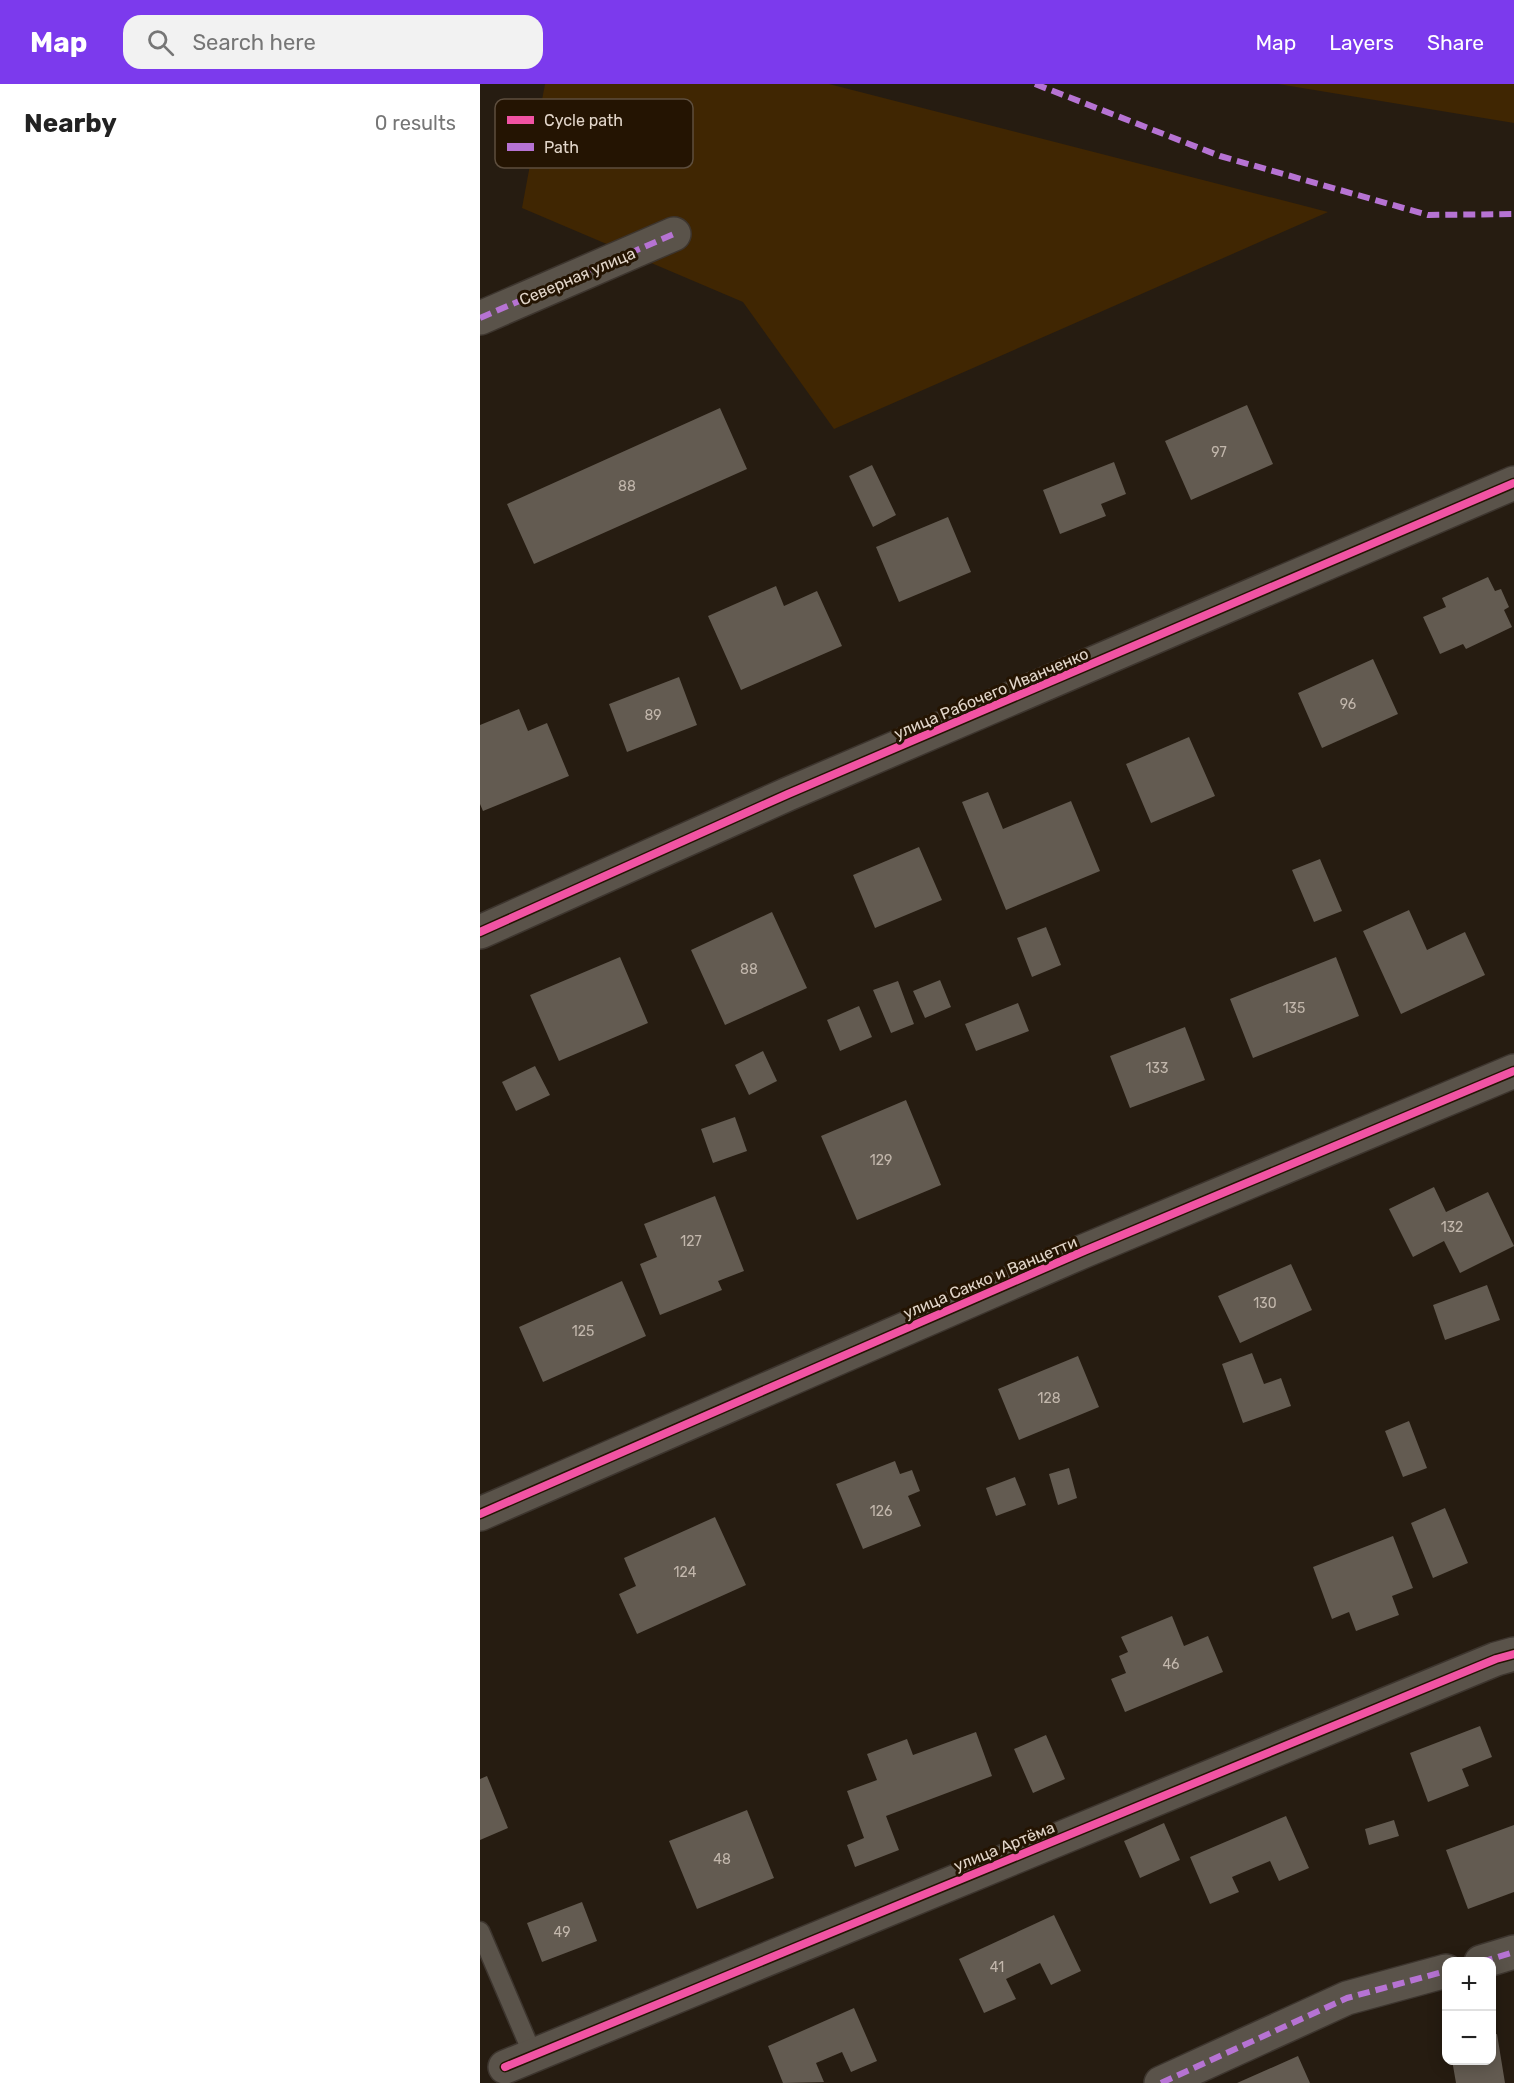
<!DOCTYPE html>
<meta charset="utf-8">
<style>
body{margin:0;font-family:Rubik,sans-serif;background:#f2f2f2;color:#222}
.controls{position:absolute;right:18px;bottom:18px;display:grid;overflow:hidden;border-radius:12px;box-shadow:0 3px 15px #0003}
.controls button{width:54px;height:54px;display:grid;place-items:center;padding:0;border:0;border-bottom:2px solid #e0e0e0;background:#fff;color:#222;font:30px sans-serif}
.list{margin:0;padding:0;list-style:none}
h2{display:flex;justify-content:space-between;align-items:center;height:78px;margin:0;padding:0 24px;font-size:26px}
h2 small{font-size:20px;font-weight:400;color:#767676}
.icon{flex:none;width:33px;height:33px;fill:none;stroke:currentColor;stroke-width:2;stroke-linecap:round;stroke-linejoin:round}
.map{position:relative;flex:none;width:1034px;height:1999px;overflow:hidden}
header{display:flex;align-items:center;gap:36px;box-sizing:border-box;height:84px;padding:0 30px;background:#7c3aed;color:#fff}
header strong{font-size:28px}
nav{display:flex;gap:33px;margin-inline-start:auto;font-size:21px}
.search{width:420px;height:54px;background:#f2f2f2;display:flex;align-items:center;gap:15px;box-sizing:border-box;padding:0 21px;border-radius:18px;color:#767676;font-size:22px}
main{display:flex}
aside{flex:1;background:#fff}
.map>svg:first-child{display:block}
.green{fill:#402602}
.building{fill:#635b51}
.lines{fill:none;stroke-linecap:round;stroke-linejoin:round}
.service-casing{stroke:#3d352e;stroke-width:21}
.minor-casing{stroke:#3d352e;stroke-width:36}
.service{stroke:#5a534a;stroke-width:18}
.minor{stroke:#5a534a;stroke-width:33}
.quiet{stroke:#b673d3;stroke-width:6;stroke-dasharray:12 6;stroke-linecap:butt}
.cycleway-casing{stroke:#241402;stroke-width:11}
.cycleway{stroke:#f153a3;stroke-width:8}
.labels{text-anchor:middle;stroke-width:6;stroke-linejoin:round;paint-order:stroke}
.number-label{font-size:14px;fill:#c2b7ac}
.street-label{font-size:16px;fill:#e2d6ca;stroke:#241402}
.key{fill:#241402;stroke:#5d4e3e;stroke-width:1.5}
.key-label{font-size:16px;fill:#e2d6ca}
</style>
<header>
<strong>Map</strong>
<div class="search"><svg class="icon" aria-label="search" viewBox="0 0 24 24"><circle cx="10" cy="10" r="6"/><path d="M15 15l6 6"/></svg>Search here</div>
<nav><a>Map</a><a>Layers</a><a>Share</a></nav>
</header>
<main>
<aside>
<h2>Nearby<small>0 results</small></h2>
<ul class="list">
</ul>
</aside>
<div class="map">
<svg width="1034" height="1999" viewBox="0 0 1034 1999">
<rect width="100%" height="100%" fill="#261c11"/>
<path class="green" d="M65,0H349L848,128L354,345L263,218L42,124Z
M798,0H1034V39Z"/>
<path class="building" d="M767,321L793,380L711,416L685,357Z
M240,324L267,385L54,480L27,420Z
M634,378L646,410L621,420L626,432L580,450L563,406Z
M392,381L416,431L393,443L369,392Z
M468,433L491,488L419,518L396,463Z
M1008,493L1015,507L1021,505L1029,523L1024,526L1032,543L986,565L983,560L960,570L943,533L966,523L962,514Z
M296,502L304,522L337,507L362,562L261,606L228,532Z
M893,575L918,630L842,664L818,609Z
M199,593L217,641L147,668L129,620Z
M39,625L48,647L67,639L89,692L3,727L0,720V641Z
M709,653L735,712L671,739L646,680Z
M508,708L523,745L591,717L620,787L526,826L482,718Z
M439,763L462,816L395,844L373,791Z
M840,775L862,827L834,838L812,786Z
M929,826L947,866L985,848L1005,891L921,930L883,847Z
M292,828L327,904L245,941L211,866Z
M566,843L581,881L552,893L537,854Z
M140,873L168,939L79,977L50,911Z
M856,873L879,932L773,974L750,915Z
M460,896L471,923L445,934L433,907Z
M418,897L434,940L411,949L393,906Z
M538,919L549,947L496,967L485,940Z
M379,922L392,953L360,967L347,936Z
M705,943L725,996L650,1024L630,972Z
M283,967L297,997L269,1011L255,981Z
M55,982L70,1011L36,1027L22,998Z
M426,1016L461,1101L377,1136L341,1052Z
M255,1033L267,1067L233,1079L221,1045Z
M954,1103L966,1128L1008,1108L1034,1162L980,1189L964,1157L933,1173L909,1125Z
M235,1112L264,1187L238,1197L242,1206L180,1231L160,1180L177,1173L164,1140Z
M811,1180L832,1226L760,1259L738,1212Z
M142,1197L166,1252L63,1298L39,1243Z
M1007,1201L1020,1236L965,1256L953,1221Z
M772,1269L784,1300L801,1294L811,1322L763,1339L742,1280Z
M598,1272L619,1323L539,1356L518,1305Z
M929,1337L947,1384L923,1393L905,1347Z
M415,1377L420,1390L432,1386L440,1407L428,1412L441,1442L383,1465L356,1400Z
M589,1384L597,1414L578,1421L569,1390Z
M535,1393L546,1421L516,1432L506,1404Z
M965,1424L988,1479L953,1494L931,1439Z
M235,1433L266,1501L157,1550L139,1510L156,1502L144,1474Z
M913,1452L933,1504L912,1512L919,1531L876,1547L869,1528L852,1535L833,1483Z
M692,1532L704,1562L728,1552L743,1588L645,1628L631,1595L646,1589L639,1572L648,1568L641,1553Z
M1000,1642L1012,1673L982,1685L989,1702L948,1718L930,1669Z
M496,1648L512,1692L406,1732L419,1766L375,1783L367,1761L384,1754L367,1707L397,1696L387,1670L427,1655L433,1671Z
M566,1651L585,1695L553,1709L534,1665Z
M7,1692L28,1744L0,1756V1695Z
M267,1726L294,1794L217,1825L189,1757Z
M806,1732L829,1784L799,1797L790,1777L752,1793L759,1808L730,1820L710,1773Z
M914,1736L919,1752L889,1761L885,1745Z
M684,1739L700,1776L660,1794L644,1757Z
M1034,1741V1808L988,1825L966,1766Z
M102,1818L117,1857L62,1878L47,1839Z
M574,1831L601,1887L571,1901L560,1879L526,1895L536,1915L504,1929L479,1875Z
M374,1924L397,1977L371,1988L362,1968L336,1979L344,1998L303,1999L288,1962Z
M1017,1950L1025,1999H976L972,1976H1012V1951Z
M818,1972L830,1999H757Z"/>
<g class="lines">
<defs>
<path id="service" d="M0,1847L53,1971"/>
<path id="minor" d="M0,234L194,150
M0,848L308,710L1034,399
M0,1430L604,1167L1034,987
M1001,1878L1034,1868
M25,1983L1016,1575L1034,1570
M681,1999L867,1914L966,1887"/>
</defs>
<use href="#service" class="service-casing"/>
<use href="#minor" class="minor-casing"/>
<use href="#service" class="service"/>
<use href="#minor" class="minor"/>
<path class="quiet" d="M555,0L740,72L948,131L1034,130
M0,234L194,150
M1001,1878L1034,1868
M681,1999L867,1914L966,1887"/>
<defs>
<path id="cycleway" d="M0,848L308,710L1034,399
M0,1430L604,1167L1034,987
M25,1983L1016,1575L1034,1570"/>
</defs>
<use href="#cycleway" class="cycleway-casing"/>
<use href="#cycleway" class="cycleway"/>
</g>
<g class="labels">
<g class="number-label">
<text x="739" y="373">97</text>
<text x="147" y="407">88</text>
<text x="868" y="625">96</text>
<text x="173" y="636">89</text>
<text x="269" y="890">88</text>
<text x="814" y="929">135</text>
<text x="677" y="989">133</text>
<text x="401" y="1081">129</text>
<text x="972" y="1148">132</text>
<text x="211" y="1162">127</text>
<text x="785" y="1224">130</text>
<text x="103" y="1252">125</text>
<text x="569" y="1319">128</text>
<text x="401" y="1432">126</text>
<text x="205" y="1493">124</text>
<text x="691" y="1585">46</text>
<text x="242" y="1780">48</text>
<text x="82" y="1853">49</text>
<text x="517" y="1888">41</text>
</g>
<g class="street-label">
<text transform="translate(97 192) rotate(-23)" y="6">Северная улица</text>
<text transform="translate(511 609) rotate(-23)" y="6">улица Рабочего Иванченко</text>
<text transform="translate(510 1193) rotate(-23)" y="6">улица Сакко и Ванцетти</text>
<text transform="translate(524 1762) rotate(-22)" y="6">улица Артёма</text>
</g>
</g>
<rect x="15" y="15" width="198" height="69" rx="9" class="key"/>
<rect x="27" y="32" width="27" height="8" fill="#f153a3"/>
<rect x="27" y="59" width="27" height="8" fill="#b673d3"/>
<g class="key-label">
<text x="64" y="42">Cycle path</text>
<text x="64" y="69">Path</text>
</g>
</svg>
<div class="controls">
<button>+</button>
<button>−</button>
</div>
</div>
</main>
